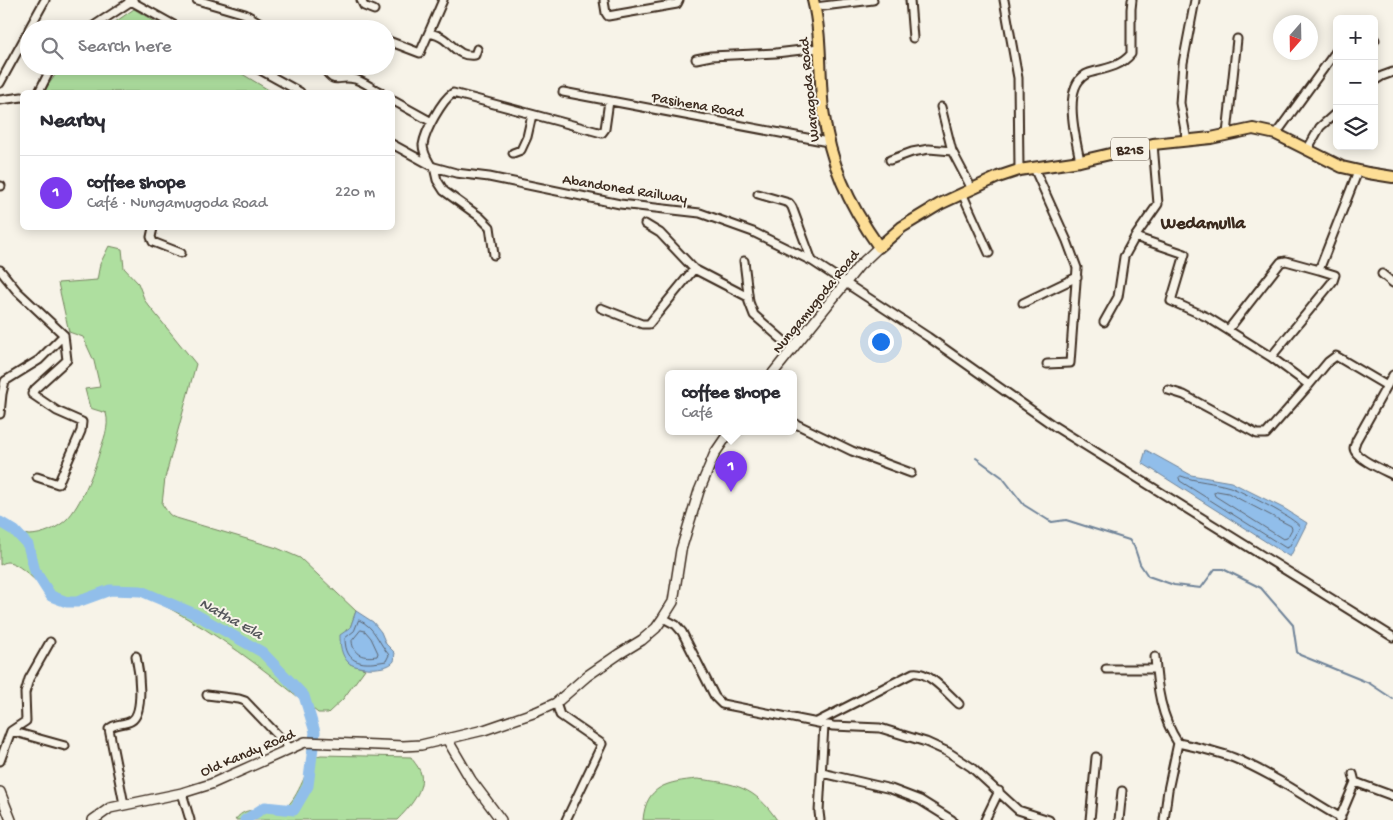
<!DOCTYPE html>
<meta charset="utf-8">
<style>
body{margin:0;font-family:"Gochi Hand",sans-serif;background:#f2f2f3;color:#2b2b33}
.controls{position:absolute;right:15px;top:15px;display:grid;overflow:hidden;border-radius:8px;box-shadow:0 2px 12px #0003}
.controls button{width:45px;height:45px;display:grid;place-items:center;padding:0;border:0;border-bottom:1px solid #e1e1e2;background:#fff;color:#2b2b33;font:25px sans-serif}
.compass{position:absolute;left:1273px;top:15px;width:45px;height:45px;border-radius:50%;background:#fff;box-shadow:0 2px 12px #0003;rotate:200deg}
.you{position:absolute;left:880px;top:341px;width:18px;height:18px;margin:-12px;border:4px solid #fff;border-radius:50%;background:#1a73e8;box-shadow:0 0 0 8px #1a73e833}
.badge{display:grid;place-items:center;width:32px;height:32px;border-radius:50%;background:#7c3aed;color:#fff;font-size:16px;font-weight:700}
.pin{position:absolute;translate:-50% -41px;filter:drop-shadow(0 1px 2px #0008)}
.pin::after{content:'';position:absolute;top:26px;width:18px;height:15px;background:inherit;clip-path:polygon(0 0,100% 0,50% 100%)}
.popup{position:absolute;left:665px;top:370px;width:132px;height:65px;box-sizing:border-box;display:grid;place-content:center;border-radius:8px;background:#fff;filter:drop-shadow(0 1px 4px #0005);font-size:16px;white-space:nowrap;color:#7c7c81}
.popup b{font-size:19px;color:#2b2b33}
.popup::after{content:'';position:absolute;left:50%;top:100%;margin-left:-10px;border:10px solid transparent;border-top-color:#fff}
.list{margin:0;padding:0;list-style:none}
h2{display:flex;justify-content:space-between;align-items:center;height:65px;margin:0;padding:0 20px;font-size:21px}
h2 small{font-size:16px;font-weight:400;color:#7c7c81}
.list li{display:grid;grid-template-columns:32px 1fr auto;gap:15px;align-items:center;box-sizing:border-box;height:75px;padding:0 20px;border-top:1px solid #e1e1e2}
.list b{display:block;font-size:19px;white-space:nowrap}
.list p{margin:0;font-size:16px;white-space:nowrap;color:#7c7c81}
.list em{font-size:16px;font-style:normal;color:#7c7c81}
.icon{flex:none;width:28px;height:28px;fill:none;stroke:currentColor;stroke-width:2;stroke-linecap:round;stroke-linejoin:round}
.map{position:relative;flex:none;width:1393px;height:820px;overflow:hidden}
.search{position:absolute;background:#fff;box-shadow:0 2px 12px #0003;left:20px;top:20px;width:375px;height:55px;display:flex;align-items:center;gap:12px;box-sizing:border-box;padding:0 18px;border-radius:28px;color:#7c7c81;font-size:19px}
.panel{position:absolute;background:#fff;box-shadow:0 2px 12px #0003;left:20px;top:90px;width:375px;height:140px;border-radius:8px}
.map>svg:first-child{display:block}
.green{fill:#aedf9f;stroke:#74845e}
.water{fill:#91beea;stroke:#6f8398}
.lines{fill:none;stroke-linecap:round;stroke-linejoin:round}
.shore{stroke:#5d6570;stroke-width:1}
.stream{stroke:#6f8398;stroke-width:2}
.river{stroke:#91beea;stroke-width:11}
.street-casing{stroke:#3b2a1e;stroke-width:11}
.secondary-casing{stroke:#3b2a1e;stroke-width:12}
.primary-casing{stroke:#3b2a1e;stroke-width:14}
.street{stroke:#f7f3e8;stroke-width:7}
.secondary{stroke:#f7f3e8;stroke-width:9}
.primary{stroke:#fdde96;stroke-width:10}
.labels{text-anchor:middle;stroke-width:4;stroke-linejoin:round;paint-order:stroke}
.shield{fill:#f7f3e8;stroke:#73665b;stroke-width:1}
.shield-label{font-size:14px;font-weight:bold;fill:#3b2a1e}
.street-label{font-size:15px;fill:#3b2a1e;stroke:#f7f3e8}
.water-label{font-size:16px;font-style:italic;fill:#55565b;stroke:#f7f3e8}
.quarter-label{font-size:18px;font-weight:bold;fill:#3b2a1e;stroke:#f7f3e8}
</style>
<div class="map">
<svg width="1393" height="820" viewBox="0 0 1393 820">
<rect width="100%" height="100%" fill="#f7f3e8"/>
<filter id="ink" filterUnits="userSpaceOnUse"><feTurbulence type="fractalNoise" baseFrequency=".02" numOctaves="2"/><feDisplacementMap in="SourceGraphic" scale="10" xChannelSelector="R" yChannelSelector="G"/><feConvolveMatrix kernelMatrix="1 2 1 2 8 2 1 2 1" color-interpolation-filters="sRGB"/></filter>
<g filter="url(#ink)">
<path class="green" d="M134,9L167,29H105Z
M62,66H229L272,92H43Z
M109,246L122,249L124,268L138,283L145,301L196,364L165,478L162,504L169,514L173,517L277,548L300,558L356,611L350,628L346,630L350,664L365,669L343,699L328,713H318C276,679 235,646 188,619C171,609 152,598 133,593C124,591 111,588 103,591C87,596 76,606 59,599C44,593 22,562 7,562C5,562 2,564 0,565V524C9,528 19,534 29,535C42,535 58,528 67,519C80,506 94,472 99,454C103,440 110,427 106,413L90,408L85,389L100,387L94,361L83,337L69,332L58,283L97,280L100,264Z
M321,755L411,757C413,761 418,766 420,771C427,789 408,809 397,820H235C249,801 267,817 283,809C296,803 307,770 313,757Z
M697,779C735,783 755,787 777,820H643C646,785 668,782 697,779Z"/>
<path class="water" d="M1146,450L1191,475L1231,482L1285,509L1307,523L1290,557L1142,463Z
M356,611L373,622L381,632L386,644L395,653C394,656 395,659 394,661C388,671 355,670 348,662C341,655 340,645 340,635L350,628Z"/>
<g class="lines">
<path class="shore" d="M1181,476C1197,482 1214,482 1230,487C1241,491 1297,519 1300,527L1289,547L1286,548L1180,481L1179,478Z
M1217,491L1228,493L1291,526L1292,529L1287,538L1283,539L1215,496L1214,493Z
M359,620C375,627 378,642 389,655L386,661C365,665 345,666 345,638L354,631Z
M361,630L365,631L371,638L378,653L377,656C364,658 353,656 352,641Z"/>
<path class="stream" d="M976,458L1002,477L1024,505L1048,520L1052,522L1066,520L1129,540L1134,546L1140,564L1148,576L1174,585L1201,588L1215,569H1223L1261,588L1293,625L1297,652L1300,655L1369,683L1393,699"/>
<path class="river" d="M0,522L15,531L28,545L35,571L51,596L67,602H77L110,590L141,591L195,614L262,652L304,696L315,732L308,786L294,810L265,807L245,820"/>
<defs>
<path id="street" d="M129,0L181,29
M197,0L245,14L271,29
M361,0L364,6L374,10
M910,0L913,38
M1004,0L1018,78L1019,170
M604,1L606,13L608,16L677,4L679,0
M815,7L873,0
M29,29L45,0
M89,29L133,0
M429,33C434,34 440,36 444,39C455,47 459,57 475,55L477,49
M386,40L420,53L443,0
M1374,40H1375
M696,59L711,56L776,53L819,48
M253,66L300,92
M322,66C337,88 336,74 355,79C364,82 372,88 380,92
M1374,81L1382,76L1393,72
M0,83L29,30
M39,92L52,66
M563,92L828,142
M0,100L22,97
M392,100L430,121
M941,107L952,151L972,189
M1227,134L1237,39
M1276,134L1337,50
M1187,141L1180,103L1183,63L1195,0
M392,144L434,167L456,173L489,177L620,204L700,213L753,232L812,261L928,337L1054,426L1393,637
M1153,144L1158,204L1135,237L1185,254L1171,301L1207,317L1271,357L1309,385L1328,362L1336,356L1387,386
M1307,150L1320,127L1337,112
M513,153L521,150L527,137L532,115
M890,160L912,152L929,149L952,151
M1080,161C1076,139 1062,89 1085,75C1087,73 1093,72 1096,71C1109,68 1122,65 1131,54V9L1132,0
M430,164C427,159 423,151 423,145C425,131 442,100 453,93L602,133L605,129L609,101
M434,167L437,180L444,191L480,217L490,227L494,255
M1034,168L1067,241L1077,268L1070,363L1047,364
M0,186H1
M962,193L989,253
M758,194L789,203L792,207L812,261
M645,224L660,233L694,269
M153,228L151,237L153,242L181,253
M744,261L749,302L754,315L793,349
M0,270L17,291L64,335L67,360L35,389L32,394L57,411L82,422L81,431L58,484L37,477
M1382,274L1393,283
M1023,303L1077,277
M601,308L642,324H649L694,269L748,297
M1104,322L1118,297L1124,257L1135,237
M1228,330L1281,262L1286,261L1319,270
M1271,357L1333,281L1335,275L1319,270L1358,171
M1393,375L1356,441C1356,443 1354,446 1354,448C1354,458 1385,471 1393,475
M1168,390L1184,395L1257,434H1266L1309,385
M0,414L2,394L5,381L39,360L64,335
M794,423L852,451L911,473
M663,618L676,625L682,632L715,697L722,704L833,726L880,728L926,742L948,752L971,767L1018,810L1049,820
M1155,657C1157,687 1161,717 1178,743C1197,747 1216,751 1234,758C1271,773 1306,798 1341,818
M1106,669H1155
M207,695L239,699L245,701L290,748
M556,703L560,715L602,744L566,820
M817,722L913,673C928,670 948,694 959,704
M11,731L65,746
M0,761L11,731L26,721L25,693L29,679L50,642
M822,773L891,789L920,800L952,820
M1355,782L1393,796
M182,793L190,820
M124,804L109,729C114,723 124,725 131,721C145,713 139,670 136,656
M820,820L819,812L824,725
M985,820L999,791
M1090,820L1096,757
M1119,820L1122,791
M1164,820L1168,790L1178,743
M1339,820L1355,782L1353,774"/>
<path id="secondary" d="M773,373L859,266L879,247
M447,739L471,780L501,820
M0,792L11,820
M93,820L110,808L182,793L211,784L305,742L403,746L421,745L484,730L536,712L556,703L587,676L619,654L642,640L656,628L663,618L673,602L681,550L699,491L715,453L730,431"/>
<path id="primary" d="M813,0C822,36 819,74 823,110C830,164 848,203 879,247L902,227L940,204L998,177L1019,170L1080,161L1153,144L1211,138L1253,129L1276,134L1342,167L1368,173L1393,177"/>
</defs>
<use href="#street" class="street-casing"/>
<use href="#secondary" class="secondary-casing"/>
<use href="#primary" class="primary-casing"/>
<use href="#street" class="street"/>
<use href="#secondary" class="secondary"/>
<use href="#primary" class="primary"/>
</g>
</g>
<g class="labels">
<rect class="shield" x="1111" y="137.5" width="38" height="23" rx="4"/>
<g class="shield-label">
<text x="1130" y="154">B215</text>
</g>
<g class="street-label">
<text transform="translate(808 90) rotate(-96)" y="5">Waragoda Road</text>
<text transform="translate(698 104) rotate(10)" y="5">Pasihena Road</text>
<text transform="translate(625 188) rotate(9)" y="5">Abandoned Railway</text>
<text transform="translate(815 301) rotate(-51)" y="5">Nungamugoda Road</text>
<text transform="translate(247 752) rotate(-23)" y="5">Old Kandy Road</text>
</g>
<g class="water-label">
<text transform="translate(232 617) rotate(29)" y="6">Natha Ela</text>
</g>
<g class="quarter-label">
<text x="1203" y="228">Wedamulla</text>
</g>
</g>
</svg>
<div class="controls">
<button>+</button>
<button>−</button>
<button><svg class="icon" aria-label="layers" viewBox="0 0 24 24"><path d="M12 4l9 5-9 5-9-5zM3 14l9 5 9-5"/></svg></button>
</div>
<svg class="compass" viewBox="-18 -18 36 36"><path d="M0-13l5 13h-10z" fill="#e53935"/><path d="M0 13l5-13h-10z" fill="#7c7c81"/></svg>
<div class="you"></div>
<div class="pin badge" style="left:731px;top:492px">1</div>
<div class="popup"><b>coffee shope</b>Café</div>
<div class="search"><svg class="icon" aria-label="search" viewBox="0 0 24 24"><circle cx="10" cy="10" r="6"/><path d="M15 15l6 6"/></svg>Search here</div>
<section class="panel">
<h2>Nearby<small></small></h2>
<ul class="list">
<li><span class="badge">1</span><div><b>coffee shope</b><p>Café · Nungamugoda Road</p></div><em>220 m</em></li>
</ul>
</section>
</div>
